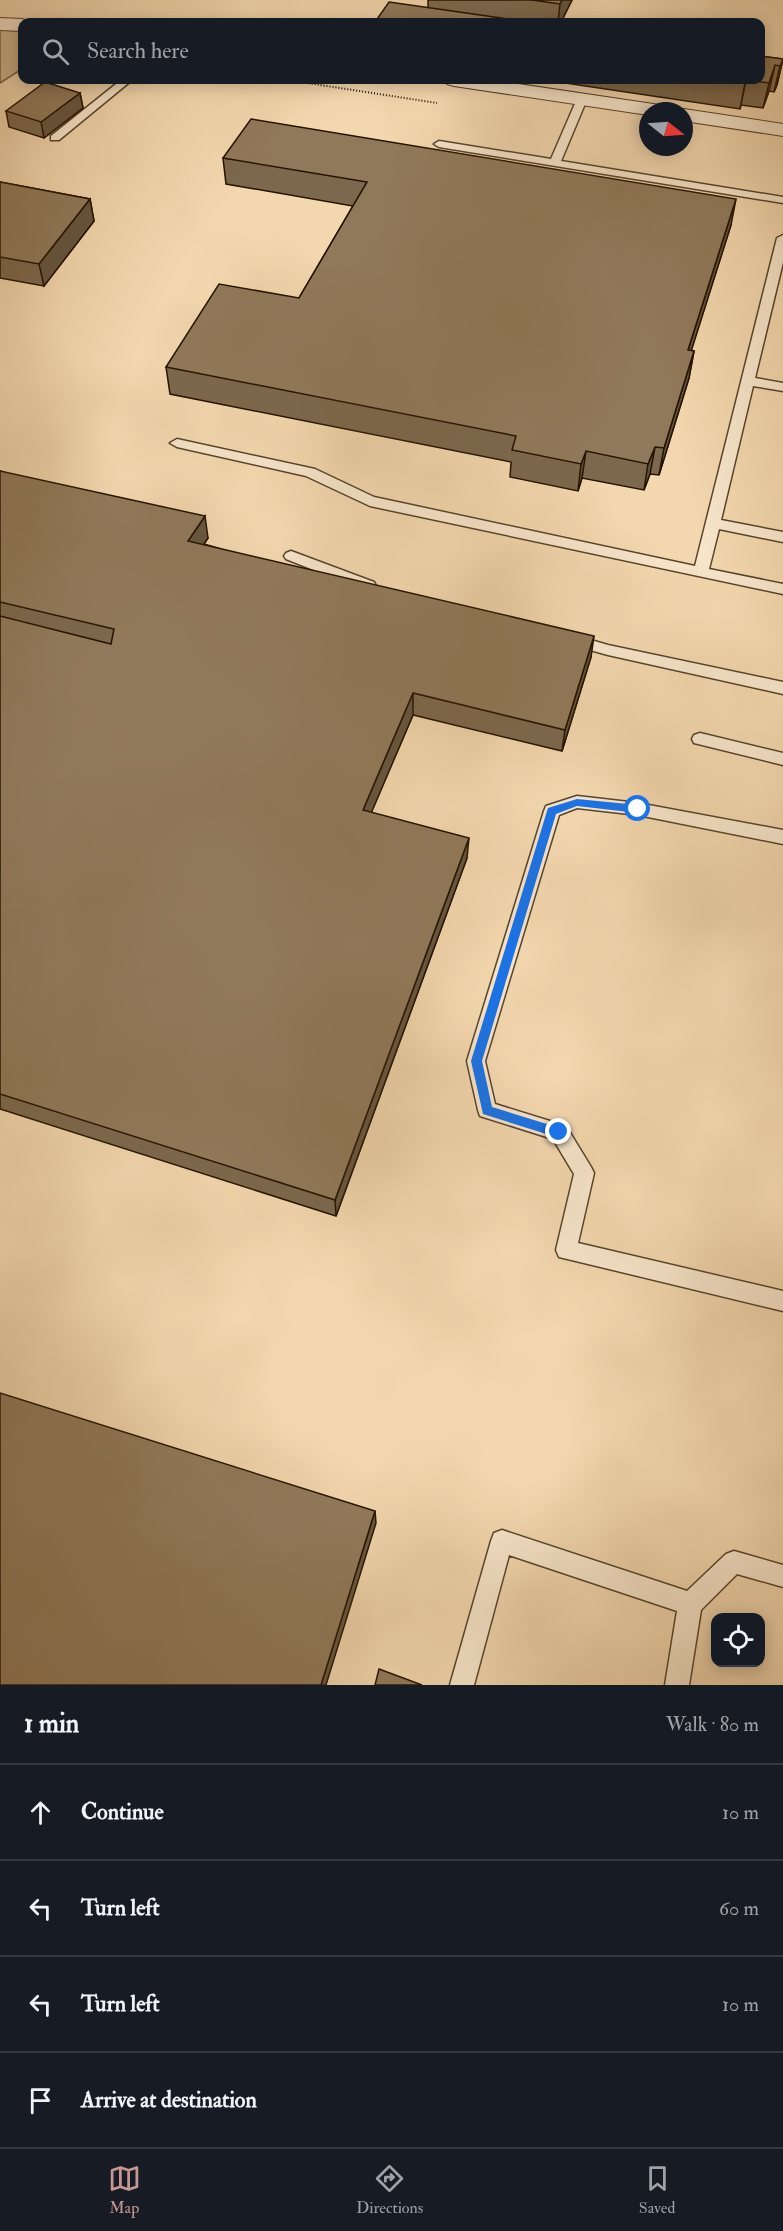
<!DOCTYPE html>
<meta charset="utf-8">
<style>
body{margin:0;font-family:"IM FELL Double Pica",serif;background:#242831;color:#f1f3f6}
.controls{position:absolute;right:18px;bottom:18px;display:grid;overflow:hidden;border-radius:12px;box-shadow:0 3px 15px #0003}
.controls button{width:54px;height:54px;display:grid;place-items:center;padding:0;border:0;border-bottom:2px solid #363941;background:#171b24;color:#f1f3f6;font:30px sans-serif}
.compass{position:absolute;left:639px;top:102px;width:54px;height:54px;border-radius:50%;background:#171b24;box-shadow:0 3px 15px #0003;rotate:107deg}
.stop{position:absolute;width:18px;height:18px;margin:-14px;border:4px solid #1a73e8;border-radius:50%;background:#fff}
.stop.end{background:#1a73e8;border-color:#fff;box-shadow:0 2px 6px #0008}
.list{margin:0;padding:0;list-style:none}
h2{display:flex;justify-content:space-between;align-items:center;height:78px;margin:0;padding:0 24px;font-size:26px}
h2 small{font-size:20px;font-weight:400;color:#9ea1a6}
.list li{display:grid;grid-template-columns:39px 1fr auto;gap:18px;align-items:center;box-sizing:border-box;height:96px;padding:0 24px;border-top:2px solid #363941}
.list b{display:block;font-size:22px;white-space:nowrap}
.list em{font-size:20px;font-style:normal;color:#9ea1a6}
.icon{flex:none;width:33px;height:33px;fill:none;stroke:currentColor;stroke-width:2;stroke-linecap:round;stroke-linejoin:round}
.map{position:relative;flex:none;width:783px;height:1685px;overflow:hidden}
.search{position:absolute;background:#171b24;box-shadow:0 3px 15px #0003;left:18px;right:18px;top:18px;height:66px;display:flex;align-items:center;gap:15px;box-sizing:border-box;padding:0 21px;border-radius:12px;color:#9ea1a6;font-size:22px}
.sheet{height:462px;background:#171b24}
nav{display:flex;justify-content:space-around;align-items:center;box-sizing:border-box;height:84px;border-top:2px solid #363941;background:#171b24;font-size:16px;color:#9ea1a6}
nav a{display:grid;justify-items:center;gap:3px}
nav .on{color:#c59692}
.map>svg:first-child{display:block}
.green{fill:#d0b690;stroke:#7a6448;stroke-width:1.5}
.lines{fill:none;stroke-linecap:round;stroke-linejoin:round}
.service-casing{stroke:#58442c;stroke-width:3}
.tertiary-casing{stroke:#58442c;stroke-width:2}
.path{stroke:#251300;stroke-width:2;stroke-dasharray:1 2;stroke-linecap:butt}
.service{fill:#f7e5ca;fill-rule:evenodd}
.tertiary{fill:#f7e5ca;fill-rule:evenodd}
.wall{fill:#7c684d;stroke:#251300;stroke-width:1.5}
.shaded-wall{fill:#65553f;stroke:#251300;stroke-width:1.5}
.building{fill:#90795a;stroke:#251300;stroke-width:1.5}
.route{fill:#1a73e8}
</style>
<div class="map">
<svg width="783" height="1685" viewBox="0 0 783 1685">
<rect width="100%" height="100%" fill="#f3d7ae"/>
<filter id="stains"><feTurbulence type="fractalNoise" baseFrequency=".00333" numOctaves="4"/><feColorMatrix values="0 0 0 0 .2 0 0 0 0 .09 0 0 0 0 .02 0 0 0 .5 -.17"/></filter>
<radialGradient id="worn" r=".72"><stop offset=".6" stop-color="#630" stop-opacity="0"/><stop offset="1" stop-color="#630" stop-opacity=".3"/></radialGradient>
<path class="green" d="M0,24L22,25V69L0,83Z"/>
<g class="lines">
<defs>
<path id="service" d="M121,80H132L59,140H51V136Z
M582,96L587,99L561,161L783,197V203L439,147L434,144L439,141L551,159L577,99Z
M783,235V262L755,378L783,383V391L753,386L721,520L783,532V542L719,529L709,569L783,584V594L370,506L306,476L177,447L170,443L177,439L315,469L374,497L695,566L777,238Z
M291,551L374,582L376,586L369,591L364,590L286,559L284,556L286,553Z
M570,634L608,645L783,682V694L608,655L565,643L563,639L565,635Z
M700,733L783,753V765L694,743L692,739L694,735Z
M577,796L638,803L783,830V844L638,815L577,808L559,815L485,1061L495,1104L566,1126L591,1167L594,1173L578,1243L783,1291V1311L559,1257L556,1250L574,1174L553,1139L480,1116L478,1110L467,1061L544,811L546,806Z
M502,1530L687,1591L726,1554L734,1551L783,1565V1587L737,1574L701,1610L689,1685H665L677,1611L509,1555L474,1685H450L491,1541L494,1533Z"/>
<path id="tertiary" d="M0,18L22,19L30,22H22V31L0,30Z
M444,80H492L660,105L667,107L670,111H648V115L454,86L447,84Z
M684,109L783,124V136L684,121V111H676Z"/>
</defs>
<use href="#service" class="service-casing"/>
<use href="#tertiary" class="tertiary-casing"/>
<path class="path" d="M288,80L437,103"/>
<use href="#service" class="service"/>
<use href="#tertiary" class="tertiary"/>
</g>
<path class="wall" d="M428,0H572L561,22H375L428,8Z
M760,56L783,59L777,85L774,92L769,91L763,108L741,105L740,109L545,80H760Z
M80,93L83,108L44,138L9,127L6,111Z
M223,158L731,225L691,350L694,351L689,378L659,475L650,474L644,490L582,478L578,491L510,477L511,462L170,394L166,367L299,298L353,206L226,184Z
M0,182L90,199L94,221L44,286L0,278Z
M0,471L208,538L204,544L591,657L562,751L413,715L371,812L467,858L336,1216L0,1109Z"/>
<path class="shaded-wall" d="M562,0H572L561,22H558L560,4Z
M783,59L777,85L774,92L780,66Z
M775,65L769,91L763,108L769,83Z
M746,80L741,105L740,109L745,83Z
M80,93L83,108L44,138L41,122Z
M90,199L94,221L44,286L39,264Z
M736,199L731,225L683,377L688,350Z
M694,351L689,378L659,475L664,448Z
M655,447L650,474L644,490L648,464Z
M586,451L582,478L578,491L581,464Z
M205,516L208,538L191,563L188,541Z
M594,636L591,657L562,751L565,730Z
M413,693V715L364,830L363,810Z
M469,838L467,858L336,1216L335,1200Z
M375,1511L376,1523L326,1685H321Z"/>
<path class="building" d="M532,0H562L560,4Z
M389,2L529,22H375Z
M760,56L783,59L780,66L775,65L769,83L748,80H760Z
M718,80H746L745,83Z
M45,82L80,93L41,122L6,111Z
M251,119L736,199L688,350L694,351L664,448L655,447L648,464L586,451L581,464L512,450L516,436L166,367L219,284L299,298L367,182L223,158Z
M0,182L90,199L39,264L0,257Z
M0,471L205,516L188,541L594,636L565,730L413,693L363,810L469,838L335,1200L0,1094V616L111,644L114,629L0,602Z
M0,1393L375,1511L321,1685H0Z
M379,1669L422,1685H375Z"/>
<path class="route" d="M577,799L638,805L643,809L638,813L577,806L556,814L482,1061L492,1107L563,1129L565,1132L559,1138L483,1114L471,1061L547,811L548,808Z"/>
<rect width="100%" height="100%" filter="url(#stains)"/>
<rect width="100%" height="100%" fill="url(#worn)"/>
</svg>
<div class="controls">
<button><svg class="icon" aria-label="locate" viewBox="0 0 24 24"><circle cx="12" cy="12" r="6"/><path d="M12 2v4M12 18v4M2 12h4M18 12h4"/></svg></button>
</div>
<svg class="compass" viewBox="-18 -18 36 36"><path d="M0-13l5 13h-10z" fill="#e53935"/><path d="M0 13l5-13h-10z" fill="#9ea1a6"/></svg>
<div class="stop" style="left:638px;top:809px"></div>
<div class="stop end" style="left:559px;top:1132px"></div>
<div class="search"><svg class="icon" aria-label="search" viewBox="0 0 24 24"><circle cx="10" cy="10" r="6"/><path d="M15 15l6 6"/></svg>Search here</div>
</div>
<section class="sheet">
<h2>1 min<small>Walk · 80 m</small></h2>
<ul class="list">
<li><svg class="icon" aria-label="ahead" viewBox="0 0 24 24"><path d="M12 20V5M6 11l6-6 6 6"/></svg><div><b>Continue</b></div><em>10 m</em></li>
<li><svg class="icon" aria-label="left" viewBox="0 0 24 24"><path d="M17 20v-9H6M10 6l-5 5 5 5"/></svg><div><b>Turn left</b></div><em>60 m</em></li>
<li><svg class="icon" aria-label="left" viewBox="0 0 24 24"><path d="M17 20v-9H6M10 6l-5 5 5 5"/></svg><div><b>Turn left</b></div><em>10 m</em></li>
<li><svg class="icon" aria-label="arrive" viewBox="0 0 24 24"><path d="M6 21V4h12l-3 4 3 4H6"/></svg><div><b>Arrive at destination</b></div></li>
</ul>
</section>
<nav>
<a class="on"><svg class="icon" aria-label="map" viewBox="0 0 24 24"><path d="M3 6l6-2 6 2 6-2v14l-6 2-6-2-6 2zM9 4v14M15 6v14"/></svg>Map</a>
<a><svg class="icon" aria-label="directions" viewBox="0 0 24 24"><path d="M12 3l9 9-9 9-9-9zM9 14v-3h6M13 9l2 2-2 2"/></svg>Directions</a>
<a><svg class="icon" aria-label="saved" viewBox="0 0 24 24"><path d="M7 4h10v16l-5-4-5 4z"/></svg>Saved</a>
</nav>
